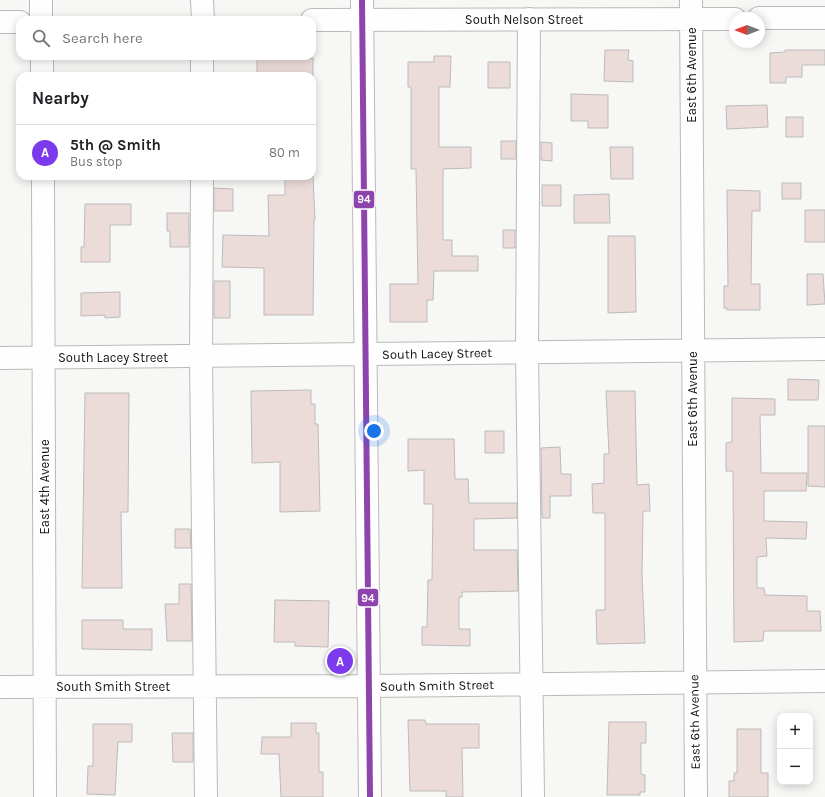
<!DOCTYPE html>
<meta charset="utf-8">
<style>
body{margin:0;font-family:Karla,sans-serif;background:#f6f6f6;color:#202124}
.controls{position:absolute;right:12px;bottom:12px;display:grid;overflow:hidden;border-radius:8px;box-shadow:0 2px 10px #0003}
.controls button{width:36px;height:36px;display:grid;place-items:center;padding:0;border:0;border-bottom:1px solid #e0e0e0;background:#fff;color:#202124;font:20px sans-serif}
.compass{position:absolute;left:729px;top:12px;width:36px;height:36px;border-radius:50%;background:#fff;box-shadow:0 2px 10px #0003;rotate:270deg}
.you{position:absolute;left:374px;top:431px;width:14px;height:14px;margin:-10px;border:3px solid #fff;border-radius:50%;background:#1a73e8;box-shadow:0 0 0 6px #1a73e833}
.badge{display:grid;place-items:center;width:26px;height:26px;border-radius:50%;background:#7c3aed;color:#fff;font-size:13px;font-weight:700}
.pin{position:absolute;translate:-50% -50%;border:2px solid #fff;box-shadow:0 1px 4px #0006}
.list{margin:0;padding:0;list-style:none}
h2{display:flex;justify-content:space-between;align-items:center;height:52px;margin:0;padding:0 16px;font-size:17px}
h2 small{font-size:13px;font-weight:400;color:#757577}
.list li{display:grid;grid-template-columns:26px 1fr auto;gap:12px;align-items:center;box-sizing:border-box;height:56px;padding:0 16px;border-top:1px solid #e0e0e0}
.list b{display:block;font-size:15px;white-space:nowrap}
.list p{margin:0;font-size:13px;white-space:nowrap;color:#757577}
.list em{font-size:13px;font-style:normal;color:#757577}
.icon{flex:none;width:22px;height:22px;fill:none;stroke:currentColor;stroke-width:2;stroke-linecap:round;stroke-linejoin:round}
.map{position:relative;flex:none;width:825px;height:797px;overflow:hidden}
.search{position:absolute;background:#fff;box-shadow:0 2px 10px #0003;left:16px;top:16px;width:300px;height:44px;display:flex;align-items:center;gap:10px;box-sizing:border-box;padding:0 14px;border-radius:12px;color:#757577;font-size:15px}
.panel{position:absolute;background:#fff;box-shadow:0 2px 10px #0003;left:16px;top:72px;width:300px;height:108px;border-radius:12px}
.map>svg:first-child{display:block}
.building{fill:#ebdcda;stroke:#bcbbba}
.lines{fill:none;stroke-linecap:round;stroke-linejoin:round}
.minor-casing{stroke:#babab8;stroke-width:24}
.minor{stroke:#fefefe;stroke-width:22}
.bus-1-casing{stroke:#fff;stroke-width:9}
.bus-1{stroke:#8e44ad;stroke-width:6}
.labels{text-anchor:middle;stroke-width:3;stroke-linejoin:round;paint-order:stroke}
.street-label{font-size:13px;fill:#131311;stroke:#fff}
.line-badge{stroke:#fff;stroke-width:1.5}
.badge-label{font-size:11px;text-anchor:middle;font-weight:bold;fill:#fff}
</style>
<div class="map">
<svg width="825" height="797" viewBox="0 0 825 797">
<rect width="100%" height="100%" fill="#f7f7f5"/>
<path class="building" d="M605,50H629L628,60L633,61V82L604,81Z
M785,50H825V65H802V77H786V83H770V53L785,52Z
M434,56H451L450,87H439V147H471V168L443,169V240H452V256H478V271H434L433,300H427V322H390V284H418L416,169H411V87H408V62H434Z
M313,58V76H257V59Z
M488,62H510V88H488Z
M571,94L608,95V128H588V121H571Z
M767,105L768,127L727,129L726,106Z
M786,117H803V137H786Z
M501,141H516V159H501Z
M541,142L552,143V161L541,160Z
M610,147H633V179H611Z
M285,176H313L315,220H314L313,315H264V268L222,267L223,235L269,236L268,195H285Z
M782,183H801V199H782Z
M542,185H561V206H542Z
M214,188L233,189V211H214Z
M727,190L760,191V211H752L751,284H760V310H727V308H724V286H728Z
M609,194L610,223H574V195Z
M85,204H131V225H110V262H81V247H84Z
M805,210H825V242H805Z
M167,213H189V247H170V231H167Z
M503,230H515V248H503Z
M608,236H635L636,312L608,313Z
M807,274H823L825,304L807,305Z
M214,281H230V318H214Z
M120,292V317L105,318V315L81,316V293Z
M788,379L819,380L818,400H788Z
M311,390V404H315V424H318L320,511L280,512V462L252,463L251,391Z
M606,391H635L637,485L649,484L650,511H643L642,575L645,643L597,644L596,610H605V513H593L592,484L604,483V454H609Z
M85,393H129L128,512H121L122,588H82Z
M732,398L775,399V415H760L761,473H807L806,491H764V521L807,522L806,539L766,538L767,556L757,557V588H764L765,595L807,596V611H820L821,631H764L763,641L734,642L733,471H726V443L732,442Z
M808,426H825V487L808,486Z
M485,431H504V453H485Z
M408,439H454L455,479H468L469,503H517V518L474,519V550H517L518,591L462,592V597H459V629H470V646L422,645V627H427L428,580H432L433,504H424V470L408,471Z
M560,447L561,474H571V496H550V518H542L541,448Z
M175,529H190L191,548H175Z
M179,584H191L192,641H167L165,604H179Z
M275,600L329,601L328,647L295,646V642H274Z
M82,620H123V629H152V650L82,649Z
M408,720H425L426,724H479V748H462L463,797H446V791H410Z
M609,722H646V743H641V774L645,775V792H640V795H607Z
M291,723H316V733H319V772H323V797H281L279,754H261L262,737H291Z
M93,724H132V742H118L115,795L87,794L88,766H93Z
M737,729H761V773H768V797H729V781H734V773H737Z
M172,733H193V762H173Z"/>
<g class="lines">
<defs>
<path id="minor" d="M41,0V20
M202,0L203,20
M362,0L370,797
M691,0L696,797
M759,18H825
M529,19L527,352L533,797
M312,20L735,19
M0,22H20
M42,56V76
M202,76V56
M43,176L45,797
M202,176L201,356L206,797
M0,358L825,349
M0,687L369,686L825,681"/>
</defs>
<use href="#minor" class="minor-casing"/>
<use href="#minor" class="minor"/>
<defs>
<path id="bus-1" d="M362,0L370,797"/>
</defs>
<use href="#bus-1" class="bus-1-casing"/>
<use href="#bus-1" class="bus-1"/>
</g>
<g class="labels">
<g class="street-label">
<text x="524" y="24">South Nelson Street</text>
<text transform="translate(691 75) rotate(-90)" y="5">East 6th Avenue</text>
<text transform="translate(437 353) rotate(-1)" y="5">South Lacey Street</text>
<text x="113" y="362">South Lacey Street</text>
<text transform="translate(692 399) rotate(-90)" y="5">East 6th Avenue</text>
<text transform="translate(44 487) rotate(-90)" y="5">East 4th Avenue</text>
<text transform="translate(437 685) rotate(-1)" y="5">South Smith Street</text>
<text x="113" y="691">South Smith Street</text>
<text transform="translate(694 722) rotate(-91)" y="5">East 6th Avenue</text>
</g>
</g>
<g class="line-badge">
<rect x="353" y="190" width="22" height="19" rx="4" fill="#8e44ad"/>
<rect x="357" y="588" width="22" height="19" rx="4" fill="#8e44ad"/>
</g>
<g class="badge-label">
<text x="364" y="203">94</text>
<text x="368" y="602">94</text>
</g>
</svg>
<div class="controls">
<button>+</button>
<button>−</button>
</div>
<svg class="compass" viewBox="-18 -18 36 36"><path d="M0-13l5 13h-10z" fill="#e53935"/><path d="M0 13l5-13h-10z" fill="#757577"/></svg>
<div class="you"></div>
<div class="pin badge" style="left:340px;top:661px">A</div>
<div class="search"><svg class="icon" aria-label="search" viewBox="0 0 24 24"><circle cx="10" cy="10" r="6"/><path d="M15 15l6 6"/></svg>Search here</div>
<section class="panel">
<h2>Nearby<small></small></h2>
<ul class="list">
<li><span class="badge">A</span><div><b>5th @ Smith</b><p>Bus stop</p></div><em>80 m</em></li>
</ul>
</section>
</div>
